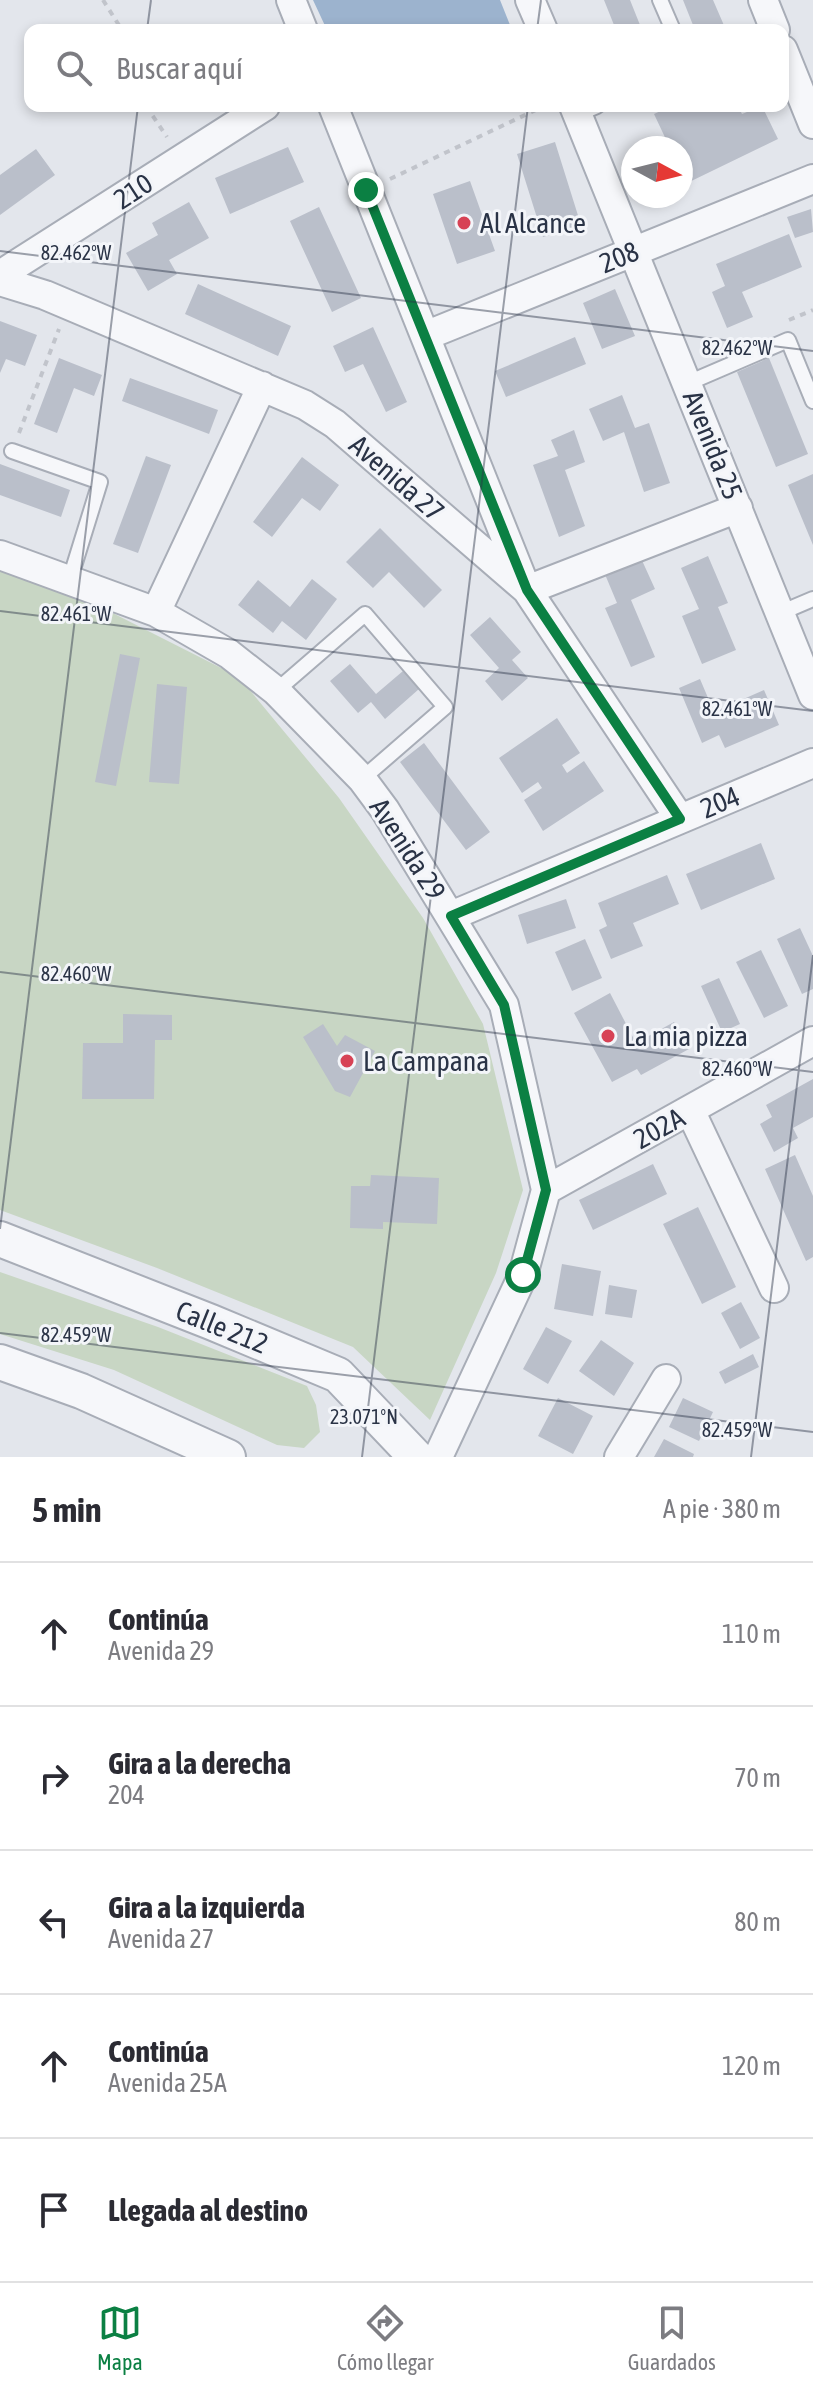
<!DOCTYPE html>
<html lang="es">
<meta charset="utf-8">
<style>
body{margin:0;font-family:"Asap Condensed",sans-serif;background:#f7f7f7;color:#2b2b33}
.compass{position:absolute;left:621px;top:136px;width:72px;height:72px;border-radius:50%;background:#fff;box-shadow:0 4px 12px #0003;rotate:97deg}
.stop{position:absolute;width:24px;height:24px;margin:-18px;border:6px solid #0b8043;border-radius:50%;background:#fff}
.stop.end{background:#0b8043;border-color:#fff;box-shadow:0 2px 8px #0008}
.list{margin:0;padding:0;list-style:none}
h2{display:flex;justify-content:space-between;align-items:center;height:104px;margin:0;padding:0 32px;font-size:34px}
h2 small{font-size:26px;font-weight:400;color:#7c7c81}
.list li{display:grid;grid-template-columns:52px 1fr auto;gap:24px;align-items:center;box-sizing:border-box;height:144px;padding:0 32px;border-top:2px solid #e1e1e2}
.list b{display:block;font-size:30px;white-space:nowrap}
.list p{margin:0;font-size:26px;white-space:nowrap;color:#7c7c81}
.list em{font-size:26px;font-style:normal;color:#7c7c81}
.icon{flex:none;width:44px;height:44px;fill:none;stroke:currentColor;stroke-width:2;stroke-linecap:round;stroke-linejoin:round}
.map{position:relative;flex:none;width:813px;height:1457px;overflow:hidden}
.search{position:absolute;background:#fff;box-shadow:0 4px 12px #0003;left:24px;right:24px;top:24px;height:88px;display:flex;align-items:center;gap:20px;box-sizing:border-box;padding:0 28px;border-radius:16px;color:#7c7c81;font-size:30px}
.sheet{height:824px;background:#fff}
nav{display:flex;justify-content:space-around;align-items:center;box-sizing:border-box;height:112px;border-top:2px solid #e1e1e2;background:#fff;font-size:22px;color:#7c7c81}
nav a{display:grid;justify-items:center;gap:4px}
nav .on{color:#0b8043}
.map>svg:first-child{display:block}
.green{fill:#c8d6c4}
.water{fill:#9cb3ce}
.building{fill:#babfca}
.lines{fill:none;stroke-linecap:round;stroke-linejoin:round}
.service-casing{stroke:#a8adb7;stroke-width:18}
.minor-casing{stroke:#a8adb7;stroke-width:32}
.tertiary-casing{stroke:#a8adb7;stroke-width:38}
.path{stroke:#c1c4cb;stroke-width:4;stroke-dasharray:6 6;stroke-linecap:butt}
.service{stroke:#f6f7fa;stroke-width:14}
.minor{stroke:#f6f7fa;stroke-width:28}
.tertiary{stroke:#f6f7fa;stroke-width:34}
.route{stroke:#0b8043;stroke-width:10}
.ticks{fill:none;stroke:#2a3346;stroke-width:2;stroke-opacity:0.45}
.poi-dot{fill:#d74255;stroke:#f3f5f9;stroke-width:3}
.labels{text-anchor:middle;stroke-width:6;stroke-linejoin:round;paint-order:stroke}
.street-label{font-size:28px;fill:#2a3346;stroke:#f3f5f9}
.poi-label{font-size:28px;fill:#2a3346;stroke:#f3f5f9;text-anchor:start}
.ticks-label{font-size:20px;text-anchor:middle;fill:#2a3346;stroke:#f3f5f9;stroke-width:6;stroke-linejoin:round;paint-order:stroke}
</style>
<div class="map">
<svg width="813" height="1457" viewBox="0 0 813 1457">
<rect width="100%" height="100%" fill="#e3e6ec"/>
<path class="green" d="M0,556L239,677L339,798L423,918L483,1024L523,1190L496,1273L430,1420L353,1347L157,1268L0,1210Z
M0,1272L158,1327L307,1386L316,1405L320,1432L304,1448L277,1445L114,1370L0,1334Z"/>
<path class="water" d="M313,0H500L512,30H327Z"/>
<path class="building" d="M604,0H630L642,30H616Z
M683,0H713L726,30H695Z
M672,106H738L742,114L762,106L778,139L681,186V148H670L654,114Z
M555,142L581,225L543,237L517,154Z
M288,147L304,182L230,214L215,178Z
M36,149L55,175L0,215V175Z
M470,181L495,251L457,264L433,194Z
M189,202L209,238L169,260L177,274L148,291L126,253L158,235L152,223Z
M319,207L361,298L332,312L290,221Z
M811,209L813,232L795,238L787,217Z
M789,234L802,267L742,292L753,317L727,328L712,292L725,286L716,264Z
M198,284L291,326L278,356L185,314Z
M615,289L635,336L602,349L583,303Z
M0,321L37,335L25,366L6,359L0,373Z
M373,327L407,402L386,412L363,364L345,372L333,346Z
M575,337L586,364L506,397L495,371Z
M59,358L102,375L94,396L74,388L57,433L34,424Z
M769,358L808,454L776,467L737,372Z
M130,378L218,410L209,434L122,401Z
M622,395L635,428L649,423L670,483L644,492L624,432L603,441L589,409Z
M574,430L585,462L565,470L585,526L559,537L533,465L558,456L551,440Z
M146,456L171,465L138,553L113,544Z
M302,457L339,485L320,511L302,498L272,537L253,522Z
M0,464L70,490L61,517L0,495Z
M813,474V545L788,485Z
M380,528L442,590L424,608L389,572L373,588L346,562Z
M640,556L655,589L631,600L655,657L631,667L605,608L617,603L604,572Z
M708,556L728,603L718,607L736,650L702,664L682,616L699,609L681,568Z
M312,579L337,599L306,640L282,621L273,633L238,605L258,580L290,607Z
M490,617L521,652L512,660L528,678L502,701L485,681L499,668L470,635Z
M120,654L140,658L116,786L95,782Z
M350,664L376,694L403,671L419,689L385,719L371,702L358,713L330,681Z
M700,679L714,712L764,690L779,725L725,748L719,735L702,743L679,688Z
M157,684L187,687L179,784L149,782Z
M557,718L580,753L562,765L567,773L584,761L604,791L543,831L524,800L542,788L538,782L522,793L499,758Z
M424,743L490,832L466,850L400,762Z
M761,843L775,879L701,910L686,874Z
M667,875L679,904L633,923L643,946L611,959L599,930L607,926L598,903Z
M566,899L576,928L527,944L518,915Z
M800,928L813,956V989L802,994L777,939Z
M585,939L602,978L572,991L555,952Z
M761,950L788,1006L764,1018L736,962Z
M719,978L740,1024L722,1032L701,986Z
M610,993L636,1043L674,1022L689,1049L641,1075L637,1069L612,1082L574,1013Z
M123,1014L172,1015V1040H155L154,1099H82L83,1043H123Z
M323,1024L337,1046L345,1035L375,1051L350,1097L335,1091L303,1037Z
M813,1079V1117L793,1128L798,1138L774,1152L760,1124L772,1117L766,1105Z
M795,1155L813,1196V1257L806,1261L765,1169Z
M653,1164L667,1194L593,1230L579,1200Z
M371,1175L439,1178L437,1224L383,1222V1229L350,1228L351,1186H370Z
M698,1207L736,1287L702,1304L663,1224Z
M562,1264L601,1271L593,1316L554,1309Z
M609,1285L637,1290L632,1318L605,1314Z
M741,1302L760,1338L740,1349L721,1313Z
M546,1327L572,1341L548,1384L523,1369Z
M601,1340L634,1363L614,1396L579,1371Z
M753,1354L759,1367L725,1384L719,1372Z
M558,1398L593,1416L573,1454L538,1436Z
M683,1398L713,1412L699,1441L669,1427Z
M664,1439L694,1454L693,1457H654Z"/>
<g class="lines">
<defs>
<path id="service" d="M660,0L673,30
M578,114L597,106
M688,383L788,340L813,401
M12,451L100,482L70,579
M780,613L813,599
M276,691L365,614L445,707L362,779"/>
<path id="minor" d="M291,0L303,30
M530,0L543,30
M763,0L775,30
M783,50L813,124
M333,106L525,586
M574,106L813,695
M0,275L265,106
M0,281L45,295L305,405L335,424L527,590L680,819
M425,336L813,179
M0,555L156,612L229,654L276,691L362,779L385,810L504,1005L546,1190L523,1275L438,1457
M527,590L738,508
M156,612L262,386
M451,916L813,763
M690,1110L774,1288
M546,1190L813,1041
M619,1457L666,1379"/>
<path id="tertiary" d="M0,1239L211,1322L338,1375L416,1457
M0,1362L81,1391L228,1457"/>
</defs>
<use href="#service" class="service-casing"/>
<use href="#minor" class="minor-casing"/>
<use href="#tertiary" class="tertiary-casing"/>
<path class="path" d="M103,0L122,30
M146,106L167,137
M390,179L544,106
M789,320L813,310
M19,433L59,329"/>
<use href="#service" class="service"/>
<use href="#minor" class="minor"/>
<use href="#tertiary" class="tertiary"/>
</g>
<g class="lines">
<path class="route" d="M366,190L527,590L680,819L451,916L504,1005L546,1190L523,1275"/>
</g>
<path class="ticks" d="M147,30L151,0M537,30L541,0M0,251L813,351M0,611L813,711M0,972L813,1072M0,1229L138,106M0,1333L813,1432M362,1457L528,106M751,1457L813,955"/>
<g class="poi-dot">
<circle cx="464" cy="223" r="8"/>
<circle cx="608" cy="1036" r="8"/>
<circle cx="347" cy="1061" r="8"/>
</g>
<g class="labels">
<g class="street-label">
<text transform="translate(133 191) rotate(-33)" y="10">210</text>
<text transform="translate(619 257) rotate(-22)" y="10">208</text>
<text transform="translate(713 445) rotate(68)" y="10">Avenida 25</text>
<text transform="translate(397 478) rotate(41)" y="10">Avenida 27</text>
<text transform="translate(720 802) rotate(-23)" y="10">204</text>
<text transform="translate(408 849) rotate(57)" y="10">Avenida 29</text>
<text transform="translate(659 1128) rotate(-29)" y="10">202A</text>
<text transform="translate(222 1327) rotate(22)" y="10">Calle 212</text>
</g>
<g class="poi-label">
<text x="480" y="233">Al Alcance</text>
<text x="624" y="1046">La mia pizza</text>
<text x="363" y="1071">La Campana</text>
</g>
</g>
<g class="ticks-label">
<text x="76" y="260">82.462°W</text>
<text x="737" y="355">82.462°W</text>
<text x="76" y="621">82.461°W</text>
<text x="737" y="716">82.461°W</text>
<text x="76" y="981">82.460°W</text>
<text x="737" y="1076">82.460°W</text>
<text x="76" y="1342">82.459°W</text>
<text x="364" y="1424">23.071°N</text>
<text x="737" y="1437">82.459°W</text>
</g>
</svg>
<svg class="compass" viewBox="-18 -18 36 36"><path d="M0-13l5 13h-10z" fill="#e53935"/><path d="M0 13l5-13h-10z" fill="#7c7c81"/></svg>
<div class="stop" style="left:523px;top:1275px"></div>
<div class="stop end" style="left:366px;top:190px"></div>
<div class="search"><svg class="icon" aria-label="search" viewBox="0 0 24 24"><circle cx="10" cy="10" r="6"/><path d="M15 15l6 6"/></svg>Buscar aquí</div>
</div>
<section class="sheet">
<h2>5 min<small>A pie · 380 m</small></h2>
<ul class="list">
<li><svg class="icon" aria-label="ahead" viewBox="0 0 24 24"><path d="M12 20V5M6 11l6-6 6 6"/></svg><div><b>Continúa</b><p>Avenida 29</p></div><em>110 m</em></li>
<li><svg class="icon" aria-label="right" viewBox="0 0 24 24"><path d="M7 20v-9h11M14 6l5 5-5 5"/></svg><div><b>Gira a la derecha</b><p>204</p></div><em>70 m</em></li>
<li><svg class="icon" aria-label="left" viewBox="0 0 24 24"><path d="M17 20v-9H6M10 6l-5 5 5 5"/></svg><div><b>Gira a la izquierda</b><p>Avenida 27</p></div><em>80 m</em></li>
<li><svg class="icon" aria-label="ahead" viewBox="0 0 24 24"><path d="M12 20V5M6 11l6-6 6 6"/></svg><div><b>Continúa</b><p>Avenida 25A</p></div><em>120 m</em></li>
<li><svg class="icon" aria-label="arrive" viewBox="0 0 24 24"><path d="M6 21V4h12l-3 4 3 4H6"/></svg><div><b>Llegada al destino</b></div></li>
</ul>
</section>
<nav>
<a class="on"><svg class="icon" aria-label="map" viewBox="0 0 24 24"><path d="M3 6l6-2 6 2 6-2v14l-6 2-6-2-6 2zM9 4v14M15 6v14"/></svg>Mapa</a>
<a><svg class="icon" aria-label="directions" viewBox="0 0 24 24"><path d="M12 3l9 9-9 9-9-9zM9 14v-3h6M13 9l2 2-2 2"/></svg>Cómo llegar</a>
<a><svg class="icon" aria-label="saved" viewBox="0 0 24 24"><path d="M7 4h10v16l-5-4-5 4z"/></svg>Guardados</a>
</nav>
